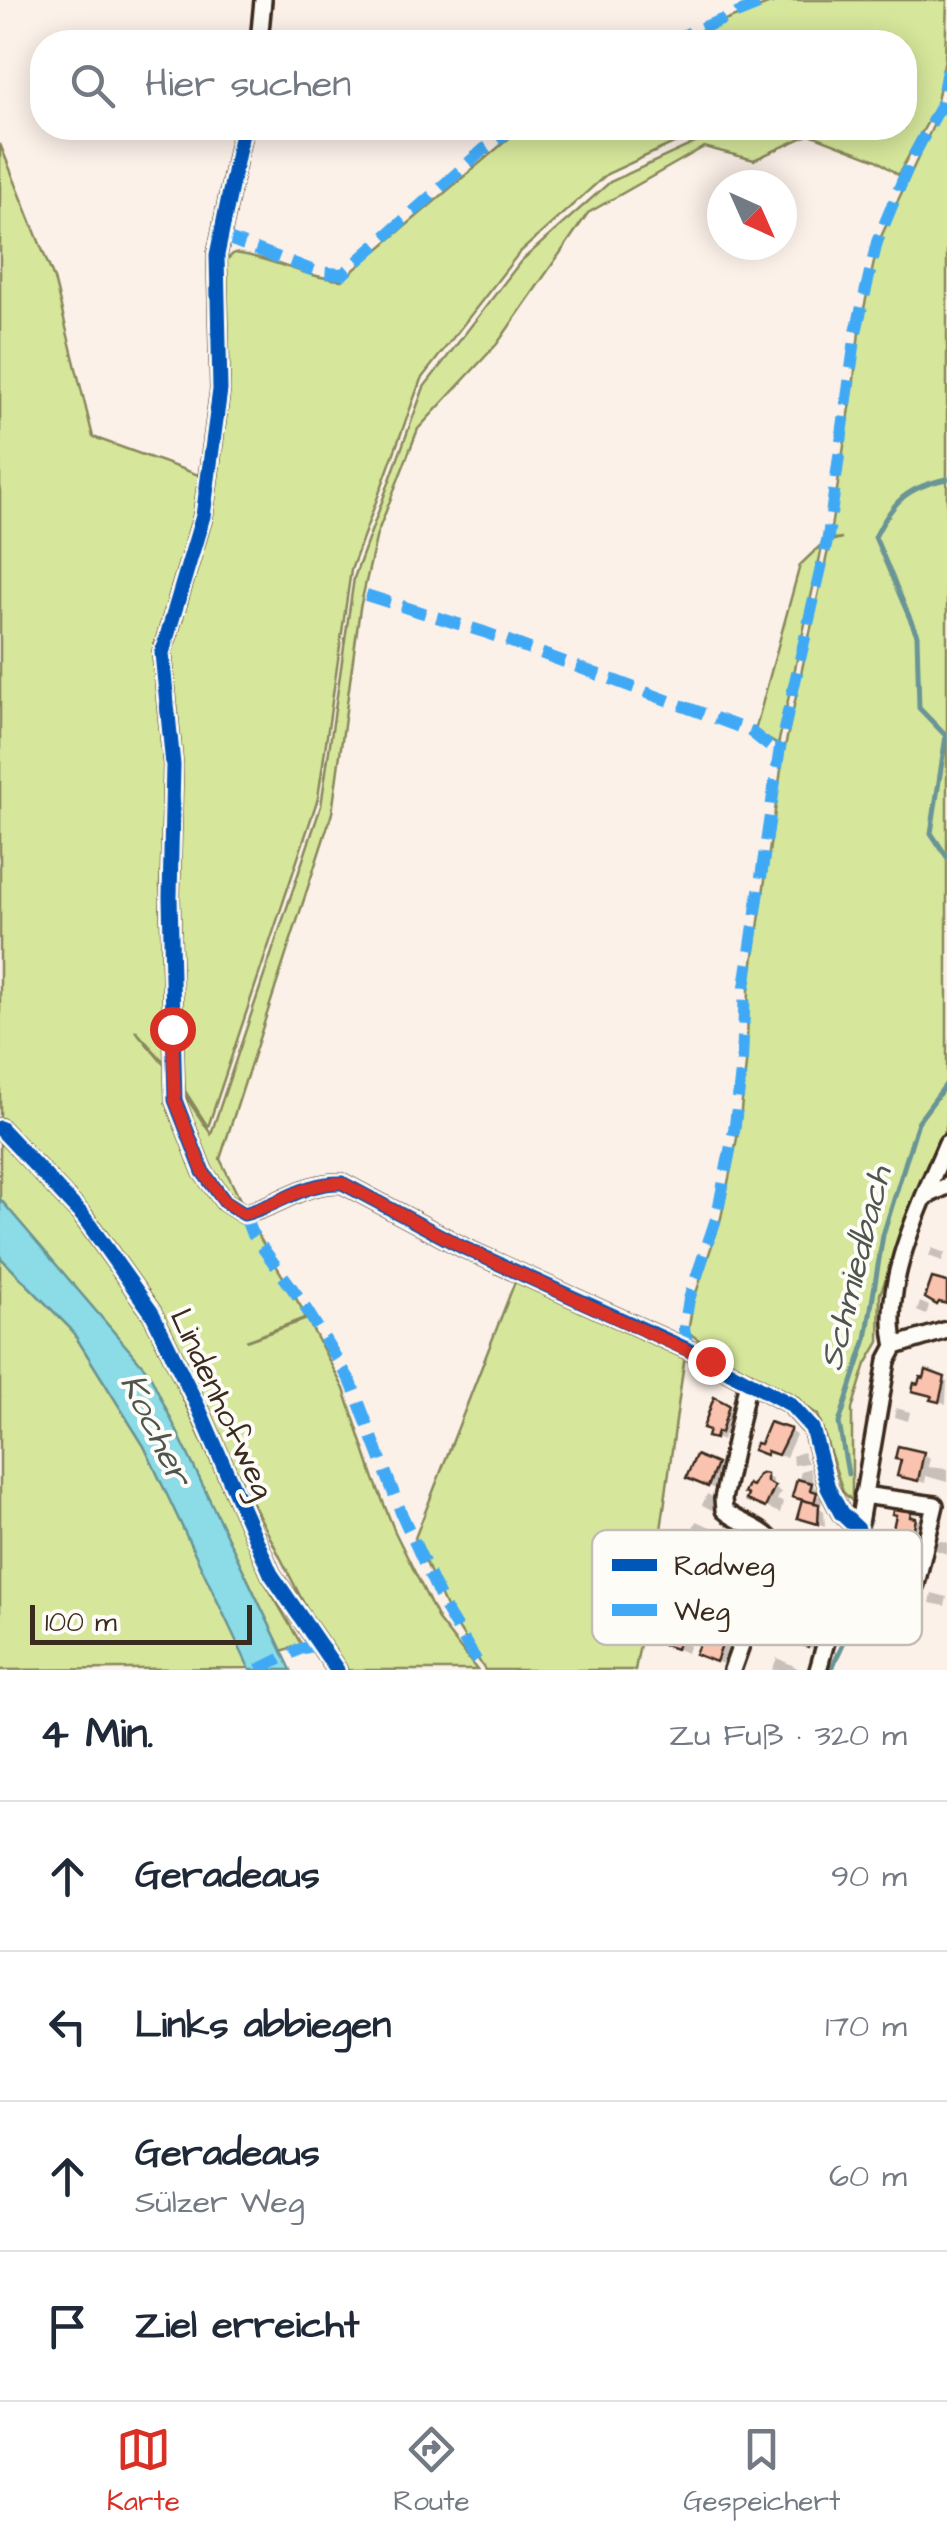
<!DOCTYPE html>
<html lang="de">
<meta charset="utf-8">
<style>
body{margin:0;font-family:"Architects Daughter",sans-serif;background:#f6f6f7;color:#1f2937}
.compass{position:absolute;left:707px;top:170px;width:90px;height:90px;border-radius:50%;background:#fff;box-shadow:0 5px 25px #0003;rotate:135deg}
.scale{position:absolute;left:30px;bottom:25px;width:222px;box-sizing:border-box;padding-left:10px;border:5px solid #3b2a1e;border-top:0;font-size:28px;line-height:35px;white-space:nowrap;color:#3b2a1e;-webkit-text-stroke:8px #fdfcf7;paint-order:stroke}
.stop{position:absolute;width:30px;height:30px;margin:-22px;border:8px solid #d93025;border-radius:50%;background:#fff}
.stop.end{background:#d93025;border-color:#fff;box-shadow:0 2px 10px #0008}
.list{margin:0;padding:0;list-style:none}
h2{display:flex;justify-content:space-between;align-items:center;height:130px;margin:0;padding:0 40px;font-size:42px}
h2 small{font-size:32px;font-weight:400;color:#747a83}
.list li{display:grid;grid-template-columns:65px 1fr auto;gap:30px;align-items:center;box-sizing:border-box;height:150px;padding:0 40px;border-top:2px solid #e0e1e3}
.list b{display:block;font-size:38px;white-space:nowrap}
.list p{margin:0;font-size:32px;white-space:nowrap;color:#747a83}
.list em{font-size:32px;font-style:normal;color:#747a83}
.icon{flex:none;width:55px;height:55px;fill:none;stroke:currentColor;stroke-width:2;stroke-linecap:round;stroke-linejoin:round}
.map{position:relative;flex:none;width:947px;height:1670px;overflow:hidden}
.search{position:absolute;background:#fff;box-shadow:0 5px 25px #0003;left:30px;right:30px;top:30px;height:110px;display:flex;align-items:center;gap:25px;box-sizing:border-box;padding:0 35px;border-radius:40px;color:#747a83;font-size:38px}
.sheet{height:730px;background:#fff}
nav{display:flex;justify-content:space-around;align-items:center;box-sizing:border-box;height:140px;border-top:2px solid #e0e1e3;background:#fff;font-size:28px;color:#747a83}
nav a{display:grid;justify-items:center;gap:5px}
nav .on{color:#d93025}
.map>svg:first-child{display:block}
.green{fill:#d6e79b;stroke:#88885c;stroke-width:2.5}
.water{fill:#8bdce6;stroke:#6b9596;stroke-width:2.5}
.shadow{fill:#0003}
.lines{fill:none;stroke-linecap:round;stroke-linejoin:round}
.stream{stroke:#6b9596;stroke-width:5}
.building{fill:#fac3af;stroke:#3b2a1e;stroke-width:2.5}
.street-casing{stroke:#3b2a1e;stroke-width:22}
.street{stroke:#fdfcf7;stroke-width:15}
.quiet{stroke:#3fa9f5;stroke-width:12;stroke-dasharray:25 12;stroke-linecap:butt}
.cycleway-casing{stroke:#fdfcf7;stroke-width:21}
.cycleway{stroke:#0057b8;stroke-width:15}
.route{stroke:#d93025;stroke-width:12}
.labels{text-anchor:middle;stroke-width:8;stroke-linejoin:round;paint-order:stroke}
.street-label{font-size:32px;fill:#3b2a1e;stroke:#fdfcf7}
.water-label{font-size:35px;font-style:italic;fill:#4f5650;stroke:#fdfcf7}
.key{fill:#fdfcf7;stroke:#c3bdb6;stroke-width:2.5}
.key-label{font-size:28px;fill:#3b2a1e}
</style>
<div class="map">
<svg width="947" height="1670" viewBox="0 0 947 1670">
<rect width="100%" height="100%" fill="#fcf1e9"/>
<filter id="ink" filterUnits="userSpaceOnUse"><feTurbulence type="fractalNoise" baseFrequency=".01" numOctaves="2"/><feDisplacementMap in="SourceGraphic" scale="20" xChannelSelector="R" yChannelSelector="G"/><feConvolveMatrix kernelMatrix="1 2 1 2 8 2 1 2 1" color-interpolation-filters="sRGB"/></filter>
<g filter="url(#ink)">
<path class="green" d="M778,0H947L945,58L936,107L898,175L877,160L810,134L754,160L704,147L588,213L497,344L418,429L377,534L360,608L332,813L220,1159L255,1230L307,1317L246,1341L307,1319L344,1389L374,1479L395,1532L439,1621L477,1670H345L322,1639L202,1404L177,1366L170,1370L266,1584L301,1644L282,1651L149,1374L0,1199V144L54,279L93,437L199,475L193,523L154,658L165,767L166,831L160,884L166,1064L135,1030L165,1066L211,1134L321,806L354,578L424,387L521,261L610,182L727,128H904V42H671Z
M947,96V1124L880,1294L879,1342L866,1364L852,1409V1501L843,1492L818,1415L796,1399L722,1358L688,1332L693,1302L721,1218L739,1128L746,1065L749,990L783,756L830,541L842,538L833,539L831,528L853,389L859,332L878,243Z
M521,128H706L607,174L519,253L421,379L351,570L318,798L208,1127L185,1091L177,1030L167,655L208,518L225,261L234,253C271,257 304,278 342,280Z
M823,543L778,745L755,731L800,565Z
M0,1257L71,1329L144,1446L250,1668L0,1670Z
M516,1279L685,1355L658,1552L635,1670H485L448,1612L415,1538Z"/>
<path class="water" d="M0,1199L149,1373L291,1670H250L144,1446L71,1329L0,1257Z"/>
<path class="shadow" d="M932,1248L945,1253L942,1261L929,1256Z
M920,1302L929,1306L926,1315L917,1311Z
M927,1373L947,1381L946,1404L914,1390Z
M723,1402L735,1412L728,1435L724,1434L722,1441L710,1435Z
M896,1408L910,1412L908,1421L894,1417Z
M790,1431L796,1435L786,1457L763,1453Z
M803,1452L808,1463L794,1465L792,1456Z
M923,1454L930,1458L928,1467L947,1469V1482L926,1476L925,1483L900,1475Z
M716,1466L722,1470L715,1489L696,1481Z
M810,1468L814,1487L818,1489L816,1495L823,1498L820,1508L824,1511L825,1526L800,1517L804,1501L795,1496L801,1471Z
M766,1476L773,1480V1488L781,1492L777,1500L783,1502L780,1513L756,1503L754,1489Z
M707,1494L719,1500L714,1511L702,1505Z
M911,1512L922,1525L915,1558L891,1550Z
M696,1521L713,1528L708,1540L715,1544L707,1565L681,1557Z
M935,1540L947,1542V1554L933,1549Z
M932,1593L947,1597L945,1606L930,1603Z
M692,1594L703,1601L687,1653L654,1640Z
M803,1600L832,1612L819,1651L789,1638Z
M723,1642L730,1646L723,1664L705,1657Z
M777,1658L794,1666L801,1670H772Z"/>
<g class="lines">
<path class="stream" d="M947,479C907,487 893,501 875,537L917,635L919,708L946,736L931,833L947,857
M848,1474L839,1423L866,1339L883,1235L918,1122L947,1083
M831,1670L843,1644L869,1521"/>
</g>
<path class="building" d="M932,1278L947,1282V1304L939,1302L937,1305L925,1298Z
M926,1370L945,1377L939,1402L930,1400L932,1396L912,1391L914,1383L918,1384L920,1377L924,1378Z
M714,1397L729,1405L721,1433L717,1432L715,1439L707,1437L709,1430L703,1428Z
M769,1422L791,1429L778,1455L767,1451L766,1455L753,1450L756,1443L760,1444Z
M898,1446L924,1452L918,1481L897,1476L901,1460L895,1459Z
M696,1455L717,1464L708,1487L686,1478Z
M763,1473L767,1474V1482L775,1486L765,1508L746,1500L748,1495L744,1493L748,1484L752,1486L758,1475Z
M797,1479L812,1483L810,1490L817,1492L814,1503L792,1497Z
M802,1500L819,1504L818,1524L797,1518Z
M894,1506L911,1510L910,1517L916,1518L908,1556L888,1551L896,1515L892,1514Z
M669,1585L693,1592L676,1649L652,1641Z
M801,1597L822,1604L808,1647L786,1639Z
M704,1632L724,1640L716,1662L695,1654Z"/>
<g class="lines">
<defs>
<path id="street" d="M259,42L263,0
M243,128L217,255L220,390L203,516L162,653L173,765L170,897L175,1100L203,1172L225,1202L244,1214C281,1205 303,1182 342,1183L464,1248L689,1350L790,1404L812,1428L828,1488L841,1513L858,1529
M0,1128L83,1216L152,1313L199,1409L271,1574L337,1670
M924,1197L947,1186
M895,1346C880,1283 923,1200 947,1143
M863,1495L935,1505L916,1584
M732,1670L762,1586L770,1539C757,1525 738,1523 724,1510L723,1499L748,1381
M818,1670L858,1529L887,1361L895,1346L947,1330"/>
</defs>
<use href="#street" class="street-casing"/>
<use href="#street" class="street"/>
<path class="quiet" d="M667,42L771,0
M221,236L317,272L343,274L483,150L514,128
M366,595L484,632L750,731L779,754
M244,1214L251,1232L300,1299L351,1382L402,1515L447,1612L482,1670
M689,1350L684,1329L689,1299L717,1216L735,1125L742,1062L745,987L780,747L828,537L856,332L877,242L911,160L940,107L947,70
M258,1670L300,1649L317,1645"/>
<defs>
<path id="cycleway" d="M243,128L217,255L220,390L203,516L162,653L173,765L170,897L175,1100L203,1172L225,1202L244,1214C281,1205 303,1182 342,1183L464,1248L689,1350L790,1404L812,1428L828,1488L841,1513L858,1529
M0,1128L83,1216L152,1313L199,1409L271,1574L337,1670"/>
</defs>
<use href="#cycleway" class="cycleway-casing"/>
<use href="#cycleway" class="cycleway"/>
</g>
</g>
<g class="lines" filter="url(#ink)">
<path class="route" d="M172,1029L175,1100L203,1172L225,1202L244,1214C279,1205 305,1182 342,1183L464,1248L710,1361"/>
</g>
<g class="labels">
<g class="street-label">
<text transform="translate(223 1403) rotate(65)" y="11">Lindenhofweg</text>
</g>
<g class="water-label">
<text transform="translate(854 1268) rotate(-76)" y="12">Schmiedbach</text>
<text transform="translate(157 1429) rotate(64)" y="12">Kocher</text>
</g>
</g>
<rect x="592" y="1530" width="330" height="115" rx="15" class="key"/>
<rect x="612" y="1559" width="45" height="12" fill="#0057b8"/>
<rect x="612" y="1604" width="45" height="12" fill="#3fa9f5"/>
<g class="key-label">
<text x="674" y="1575">Radweg</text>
<text x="674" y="1620">Weg</text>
</g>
</svg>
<svg class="compass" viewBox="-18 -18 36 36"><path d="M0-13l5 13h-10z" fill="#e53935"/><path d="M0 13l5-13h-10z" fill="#747a83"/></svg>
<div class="scale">100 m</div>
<div class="stop" style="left:172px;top:1029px"></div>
<div class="stop end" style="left:710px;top:1361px"></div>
<div class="search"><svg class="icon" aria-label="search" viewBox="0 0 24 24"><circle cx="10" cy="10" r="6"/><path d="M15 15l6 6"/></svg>Hier suchen</div>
</div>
<section class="sheet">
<h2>4 Min.<small>Zu Fuß · 320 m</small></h2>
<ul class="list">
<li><svg class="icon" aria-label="ahead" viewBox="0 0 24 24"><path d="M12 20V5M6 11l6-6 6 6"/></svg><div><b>Geradeaus</b></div><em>90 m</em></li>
<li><svg class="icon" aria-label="left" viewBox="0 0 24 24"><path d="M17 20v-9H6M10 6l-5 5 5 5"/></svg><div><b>Links abbiegen</b></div><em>170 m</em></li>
<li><svg class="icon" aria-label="ahead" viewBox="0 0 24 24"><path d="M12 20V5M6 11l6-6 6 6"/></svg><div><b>Geradeaus</b><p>Sülzer Weg</p></div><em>60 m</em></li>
<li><svg class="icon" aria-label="arrive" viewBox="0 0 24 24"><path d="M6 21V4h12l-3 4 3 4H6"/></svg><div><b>Ziel erreicht</b></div></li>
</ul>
</section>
<nav>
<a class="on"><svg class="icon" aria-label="map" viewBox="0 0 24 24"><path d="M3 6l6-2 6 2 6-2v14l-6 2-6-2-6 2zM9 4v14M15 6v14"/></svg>Karte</a>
<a><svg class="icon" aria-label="directions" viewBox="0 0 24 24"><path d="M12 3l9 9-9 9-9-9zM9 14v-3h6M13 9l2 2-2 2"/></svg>Route</a>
<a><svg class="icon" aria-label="saved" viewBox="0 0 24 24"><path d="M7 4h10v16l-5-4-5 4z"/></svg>Gespeichert</a>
</nav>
